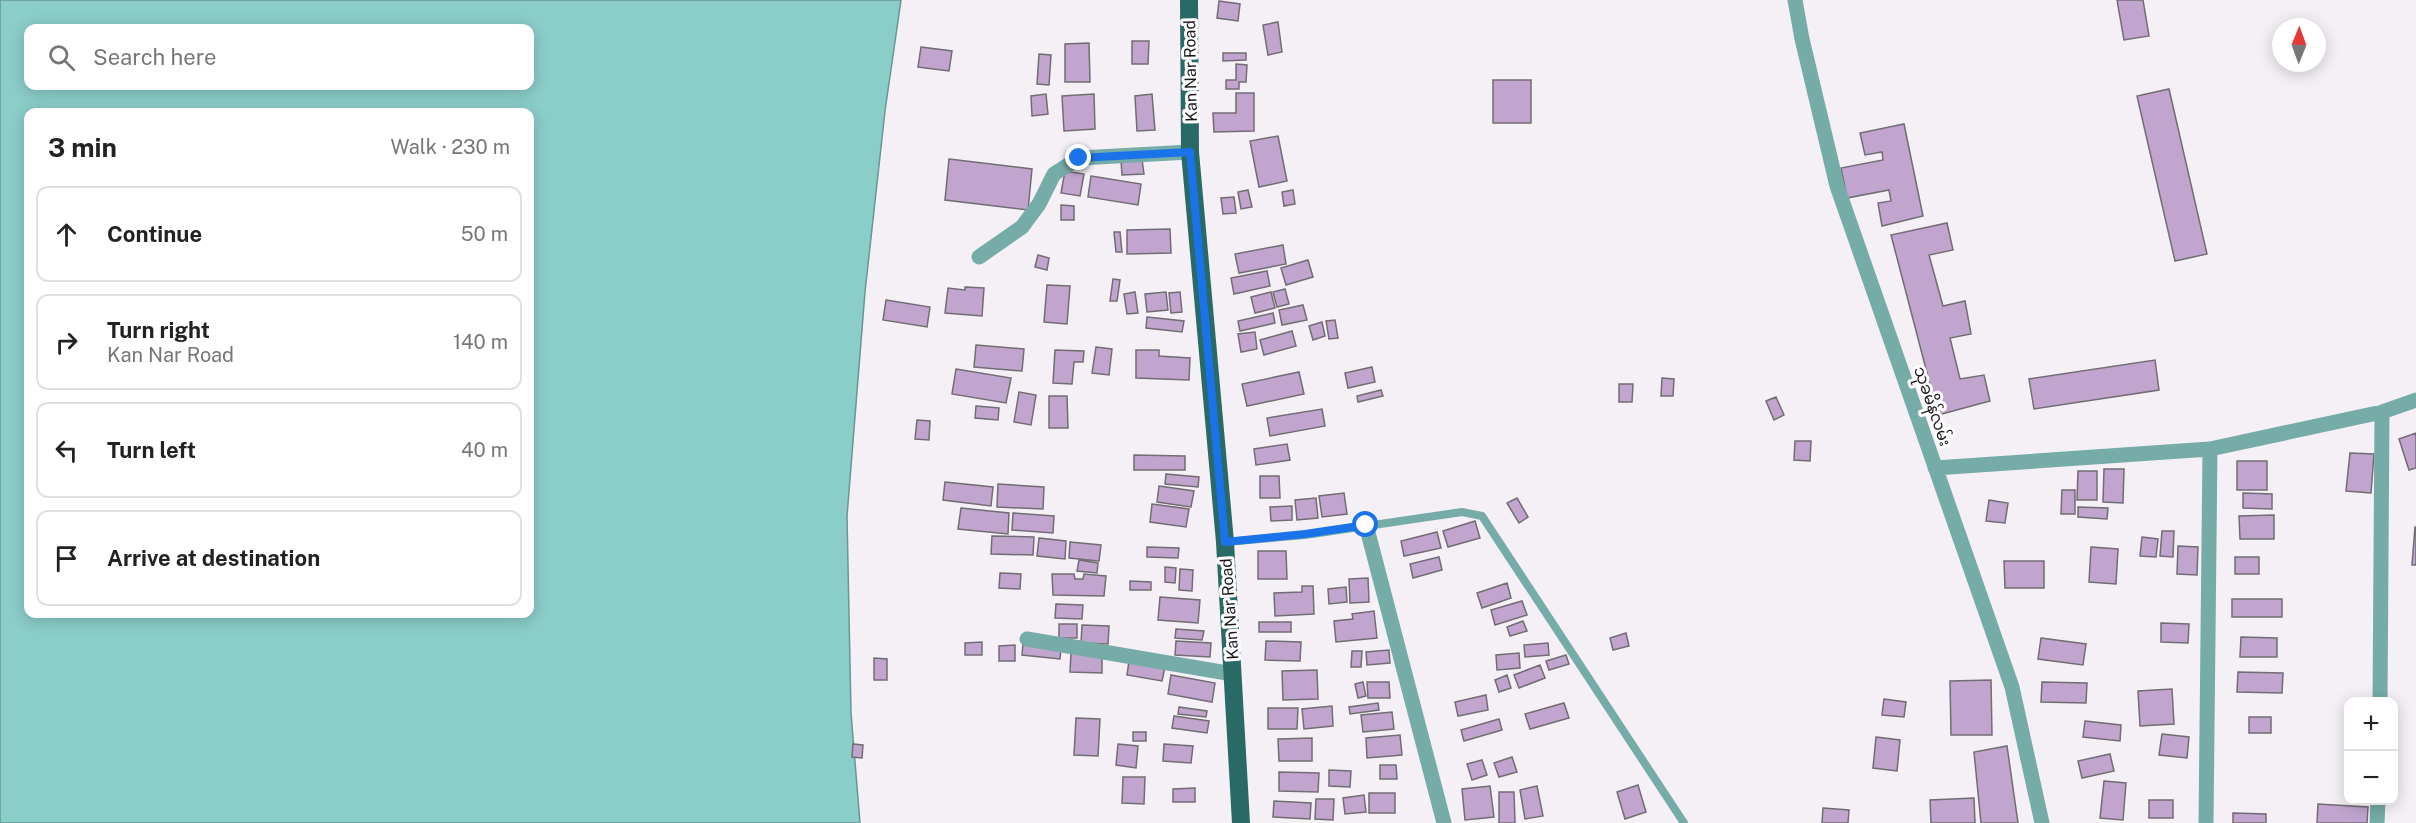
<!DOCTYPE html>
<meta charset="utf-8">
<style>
body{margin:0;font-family:"Public Sans","Noto Sans Myanmar",sans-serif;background:#f6f6f6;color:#222}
.controls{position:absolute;right:18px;bottom:18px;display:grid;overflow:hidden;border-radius:12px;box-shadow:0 3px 15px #0003}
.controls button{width:54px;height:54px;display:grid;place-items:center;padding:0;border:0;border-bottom:2px solid #e0e0e0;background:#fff;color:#222;font:30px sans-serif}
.compass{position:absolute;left:2272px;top:18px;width:54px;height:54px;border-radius:50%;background:#fff;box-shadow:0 3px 15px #0003;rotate:1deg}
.stop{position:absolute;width:18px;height:18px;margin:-14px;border:4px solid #1a73e8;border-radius:50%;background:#fff}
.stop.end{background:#1a73e8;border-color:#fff;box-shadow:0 2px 6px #0008}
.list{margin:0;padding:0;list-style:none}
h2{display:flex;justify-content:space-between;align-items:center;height:78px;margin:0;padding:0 24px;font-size:26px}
h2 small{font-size:20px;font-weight:400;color:#767676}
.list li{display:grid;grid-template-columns:39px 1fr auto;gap:18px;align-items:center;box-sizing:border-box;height:96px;margin:0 12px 12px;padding:0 12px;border:2px solid #e0e0e0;border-radius:12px}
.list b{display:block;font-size:22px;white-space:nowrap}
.list p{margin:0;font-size:20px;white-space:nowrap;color:#767676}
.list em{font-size:20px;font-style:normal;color:#767676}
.icon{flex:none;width:33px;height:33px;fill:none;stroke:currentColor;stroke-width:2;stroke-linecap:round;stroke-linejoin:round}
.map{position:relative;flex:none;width:2416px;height:823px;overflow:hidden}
.search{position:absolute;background:#fff;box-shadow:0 3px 15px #0003;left:24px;top:24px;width:510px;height:66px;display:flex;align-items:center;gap:15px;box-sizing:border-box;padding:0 21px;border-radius:12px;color:#767676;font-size:22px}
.panel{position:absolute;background:#fff;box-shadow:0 3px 15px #0003;left:24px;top:108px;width:510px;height:510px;border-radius:12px}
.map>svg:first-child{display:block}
.water{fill:#8bcdc9;stroke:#689694;stroke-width:1.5;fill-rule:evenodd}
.building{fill:#c2a5cf;stroke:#716d72;stroke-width:1.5}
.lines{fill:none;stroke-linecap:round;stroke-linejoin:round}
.lane{stroke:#76aca8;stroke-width:8}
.street{stroke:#76aca8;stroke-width:15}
.primary{stroke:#296966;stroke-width:18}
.route{stroke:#1a73e8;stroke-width:8}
.labels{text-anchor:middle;stroke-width:6;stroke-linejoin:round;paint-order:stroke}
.street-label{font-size:16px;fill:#181618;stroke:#fff}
</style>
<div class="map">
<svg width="2416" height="823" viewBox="0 0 2416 823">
<rect width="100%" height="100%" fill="#f4f0f6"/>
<path class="water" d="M0,0H901L885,111L865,292L847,516L851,713L860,823H0ZM28,28H530V86H28ZM28,112H530V614H28Z"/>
<path class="building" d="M2117,0H2143L2149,36L2124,40Z
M1219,1L1240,4L1238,21L1217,18Z
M1278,22L1282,52L1268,55L1263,25Z
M1132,41H1149L1148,64H1132Z
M1089,43L1090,82H1065V44Z
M921,47L952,51L949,71L918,67Z
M1223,53H1246V60L1223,61Z
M1039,54L1051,55L1049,85L1037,84Z
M1236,64L1247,65L1246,82H1239V89H1226V80H1236Z
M1493,80H1531V123H1493Z
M2169,89L2207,254L2175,261L2137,96Z
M1236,93H1254V131L1214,132L1213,113H1236Z
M1046,94L1048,114L1032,116L1031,96Z
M1094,94L1095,129L1064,131L1062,96Z
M1152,94L1155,130L1137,131L1135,96Z
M1904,124L1923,216L1882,226L1878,203L1891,201L1889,190L1847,198L1841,168L1883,160L1882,152L1865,155L1860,133Z
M1278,136L1287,181L1259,187L1250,141Z
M949,159L1032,169L1028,210L945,200Z
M1142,159L1144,174L1122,175L1121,161Z
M1065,171L1084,174L1080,196L1061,193Z
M1091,176L1141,184L1138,205L1088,197Z
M1248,190L1252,207L1241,209L1238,192Z
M1293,190L1295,204L1284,206L1282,192Z
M1234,197L1236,213L1223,214L1221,198Z
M1061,205L1074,206V220H1061Z
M1947,223L1953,250L1929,255L1943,306L1965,301L1971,334L1950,338L1960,379L1984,375L1990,401L1938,415L1891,235Z
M1170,229L1171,253L1127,254V230Z
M1114,232H1120L1122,252H1116Z
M1283,245L1286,264L1239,273L1235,254Z
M1038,255L1049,258L1047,270L1035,267Z
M1308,260L1313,277L1286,285L1281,268Z
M1267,271L1270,286L1234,294L1231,278Z
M1113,279L1120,280L1117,301H1110Z
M1047,285L1070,286L1067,324L1044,322Z
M965,287L984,288L982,316L945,313L948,288L965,290Z
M1285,289L1289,304L1277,307L1273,292Z
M1135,292L1138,313L1127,314L1124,294Z
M1166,292L1168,310L1147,312L1145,294Z
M1180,292L1182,312L1171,313L1169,293Z
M1271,292L1275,308L1255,313L1251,297Z
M886,300L930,307L927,327L883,320Z
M1303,305L1307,320L1282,325L1279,310Z
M1273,313L1275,323L1240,331L1238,321Z
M1147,317L1184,321L1182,332L1146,328Z
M1335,320L1338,338L1329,339L1326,321Z
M1322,322L1325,336L1313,340L1309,326Z
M1292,331L1296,346L1264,355L1260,340Z
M1255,332L1257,349L1241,352L1238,334Z
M976,345L1024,349L1022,371L974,367Z
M1096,347L1112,349L1109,375L1092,373Z
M1055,350L1084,351L1083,362H1074L1072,384L1053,383Z
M1136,350H1159V356L1190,358L1189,380L1136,378Z
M2155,360L2159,390L2034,409L2029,379Z
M1372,367L1375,382L1348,388L1345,373Z
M956,369L1011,378L1006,403L952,394Z
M1299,372L1304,394L1247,406L1242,384Z
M1662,378L1674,379L1673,396H1661Z
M1619,384H1633L1632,402H1619Z
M1381,390L1383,396L1358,402L1357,396Z
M1019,392L1036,395L1031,425L1014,422Z
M1049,396H1067L1068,428H1049Z
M1776,397L1784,415L1774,420L1766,401Z
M976,406L999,408L998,420L975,418Z
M1322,409L1325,426L1270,436L1267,418Z
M917,420L930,421L929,440L915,439Z
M2416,433V468L2409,470L2399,439Z
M1795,441H1811L1810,461L1794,460Z
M1287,444L1290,460L1256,465L1254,449Z
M2350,453L2374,454L2371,493L2346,491Z
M1134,455L1185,456V470H1134Z
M2237,461H2267V490H2237Z
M2104,469H2124L2123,503L2103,502Z
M2078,471H2097V500H2077Z
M1166,474L1199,477L1198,487L1165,484Z
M1260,476H1279L1280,498H1260Z
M945,482L993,487L991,506L943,500Z
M998,484L1044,487L1043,509L997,507Z
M1159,486L1194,491L1191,507L1157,502Z
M2062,490H2075V514H2061Z
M1344,493L1347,514L1322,517L1319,496Z
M2243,493L2272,494V509L2243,508Z
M1316,498L1318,518L1297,520L1295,500Z
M1517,498L1528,517L1519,523L1507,503Z
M1989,500L2008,503L2005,523L1986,521Z
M1152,504L1189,509L1186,527L1150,522Z
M1292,506V520L1271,521L1270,507Z
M2078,507L2108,508L2107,519L2078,517Z
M961,508L1009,513L1008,534L958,529Z
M1013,513L1054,516L1053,533L1012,530Z
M2274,515V539H2240L2239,516Z
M1475,521L1480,538L1448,547L1443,531Z
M2415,527H2416V565H2412Z
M2162,531H2174L2173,557L2160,556Z
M1437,532L1441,548L1404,556L1401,541Z
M992,536L1034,537L1033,555L991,554Z
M2142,537L2158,539L2156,557L2140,556Z
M1039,538L1066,541L1065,559L1037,556Z
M1070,542L1101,545L1099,561L1069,558Z
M2178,546L2198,547L2197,575L2177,574Z
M1147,547L1179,548L1178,558L1147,557Z
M2091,547L2118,549L2116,584L2089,582Z
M1258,551H1286L1287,579H1258Z
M1439,557L1442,570L1413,578L1410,564Z
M2235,557H2259V574H2235Z
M1079,560L1098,563L1097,573L1077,571Z
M2004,561H2044V588H2005Z
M1165,567L1176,568L1175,583L1165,582Z
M1180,569L1193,570L1192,591L1179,590Z
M1000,573L1021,574L1020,589L999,588Z
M1052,574H1074L1075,579H1083L1084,574L1106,576L1104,596L1053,595Z
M1368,578L1369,602L1350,603L1349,579Z
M1130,581L1151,582V590H1130Z
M1507,583L1511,598L1482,608L1477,593Z
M1302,586H1313L1314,614L1275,616L1274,593L1302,592Z
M1346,587L1347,602L1329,604L1328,589Z
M1160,597L1200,600L1198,623L1158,620Z
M2232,599H2282V617H2232Z
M1522,601L1527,615L1495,625L1491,610Z
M1056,604L1083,605L1082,619L1055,618Z
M1374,611L1377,638L1336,642L1334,621L1353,619L1352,614Z
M1523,621L1527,631L1510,636L1507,627Z
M1259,622H1291V632H1259Z
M2161,623L2189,624L2188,643L2161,642Z
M1059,624H1077V638H1059Z
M1082,625L1109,626L1108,644L1081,643Z
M1176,629L1204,631L1202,640L1175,638Z
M1626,633L1629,646L1613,650L1610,638Z
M2241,637L2277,638V657H2240Z
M2041,638L2086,644L2083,665L2038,659Z
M1176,641L1211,643L1210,657L1175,655Z
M1266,641L1301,642L1300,661L1265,660Z
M982,642V655H965V643Z
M1548,643L1549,655L1525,657L1524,645Z
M1023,644L1061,648L1060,659L1022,655Z
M1015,645V661H999V646Z
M1389,650L1390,663L1367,665L1366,652Z
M1352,651H1362L1361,667H1351Z
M1071,653L1102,654V673L1070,672Z
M1519,653L1520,668L1497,670L1496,655Z
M1566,655L1569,664L1549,670L1546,661Z
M874,658L887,659V680H874Z
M1129,661L1165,667L1162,681L1127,675Z
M1540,665L1545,678L1519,688L1514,675Z
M1317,670L1318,699L1283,700L1282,671Z
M2238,672L2283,673L2282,693L2237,692Z
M1171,675L1215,683L1212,702L1168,694Z
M1507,675L1511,688L1499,692L1495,680Z
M1991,680L1992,735H1951L1950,681Z
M1363,682L1366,696L1358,698L1355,684Z
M1367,682H1389L1390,698H1368Z
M2042,682L2087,683L2086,703L2041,702Z
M2172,689L2174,724L2140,726L2138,691Z
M1486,695L1488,710L1458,716L1455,702Z
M1884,699L1906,702L1904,717L1882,715Z
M1378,703L1379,710L1350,714L1349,707Z
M1564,703L1569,718L1530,729L1525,714Z
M1332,706L1333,726L1304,729L1302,709Z
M1179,707L1207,711L1206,717L1178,714Z
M1268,708H1298L1297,729H1268Z
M1392,712L1394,729L1363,732L1361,715Z
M1174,716L1209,721L1207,733L1172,728Z
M2249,717H2271V733H2249Z
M1076,718L1100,719L1098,756L1074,755Z
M1499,719L1502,730L1464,741L1461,730Z
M2085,721L2121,725L2120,741L2083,737Z
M1133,732H1146V741H1133Z
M2162,734L2189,737L2187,758L2159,755Z
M1400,735L1402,755L1367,758L1366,738Z
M1876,737L1900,740L1897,771L1873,768Z
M1312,738V761H1279L1278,739Z
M853,744L863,745L862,758L852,757Z
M1118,744L1138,746L1136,768L1116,765Z
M1164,744L1193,746L1191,763L1163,761Z
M2007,746L2018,823H1981L1974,752Z
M2110,754L2114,771L2082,778L2078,761Z
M1512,757L1517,772L1499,777L1494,763Z
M1482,760L1487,775L1472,780L1467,764Z
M1380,765H1396L1397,779H1380Z
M1329,770L1351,771L1350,787L1329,786Z
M1279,772L1319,773L1318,792L1279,791Z
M1123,777H1145L1144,804L1122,803Z
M2104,781L2126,783L2123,820L2100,818Z
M1638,785L1646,812L1625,819L1617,792Z
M1490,786L1494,817L1465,820L1462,789Z
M1537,786L1543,816L1525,819L1520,790Z
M1195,788V802H1173V789Z
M1499,792H1514L1515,823H1499Z
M1369,793H1395V813H1369Z
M1364,795L1366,812L1345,814L1343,798Z
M1974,798L1975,823H1931L1930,800Z
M1316,799H1334L1333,820L1315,819Z
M2149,800H2173V818H2149Z
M1274,801L1311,803L1310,819L1273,817Z
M2318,804L2368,807L2367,823H2317Z
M1823,808L1849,810L1848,823H1822Z
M2233,813L2266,814V823H2233Z"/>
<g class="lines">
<path class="lane" d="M1226,542L1305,535L1462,512L1482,516L1684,823"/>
<path class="street" d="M1795,0L1802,39L1837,186L2012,687L2042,823
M979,257L1022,227L1039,204L1054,174L1079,158L1190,152
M1935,468L2210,449L2382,412L2416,400
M1366,525L1444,823
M1027,639L1233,674
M2380,702L2382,412
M2206,823L2210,449
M2377,823L2378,800"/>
<path class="primary" d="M1189,0L1190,152L1225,542L1241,823"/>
</g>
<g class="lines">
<path class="route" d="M1079,158L1190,152L1225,542L1305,534L1366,525"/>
</g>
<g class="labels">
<g class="street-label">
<text transform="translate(1190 71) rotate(-91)" y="6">Kan Nar Road</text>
<text transform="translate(1933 406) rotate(71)" y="6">သုခမိန်လမ်း</text>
<text transform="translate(1229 609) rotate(-94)" y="6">Kan Nar Road</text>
</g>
</g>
</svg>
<div class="controls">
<button>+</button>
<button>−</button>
</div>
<svg class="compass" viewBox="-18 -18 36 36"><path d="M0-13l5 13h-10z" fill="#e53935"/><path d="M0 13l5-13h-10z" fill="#767676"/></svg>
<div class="stop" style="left:1366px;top:525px"></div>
<div class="stop end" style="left:1079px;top:158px"></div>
<div class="search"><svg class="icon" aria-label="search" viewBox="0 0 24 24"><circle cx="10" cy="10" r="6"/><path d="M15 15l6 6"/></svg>Search here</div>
<section class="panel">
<h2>3 min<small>Walk · 230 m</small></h2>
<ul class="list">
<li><svg class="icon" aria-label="ahead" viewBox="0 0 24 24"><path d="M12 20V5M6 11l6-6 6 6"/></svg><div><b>Continue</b></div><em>50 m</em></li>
<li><svg class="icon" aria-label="right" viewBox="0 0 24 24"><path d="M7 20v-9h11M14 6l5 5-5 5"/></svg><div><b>Turn right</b><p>Kan Nar Road</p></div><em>140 m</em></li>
<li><svg class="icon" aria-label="left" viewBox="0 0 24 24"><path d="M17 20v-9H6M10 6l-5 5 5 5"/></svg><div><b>Turn left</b></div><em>40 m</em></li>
<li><svg class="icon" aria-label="arrive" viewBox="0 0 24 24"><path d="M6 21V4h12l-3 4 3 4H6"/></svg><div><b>Arrive at destination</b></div></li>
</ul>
</section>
</div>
